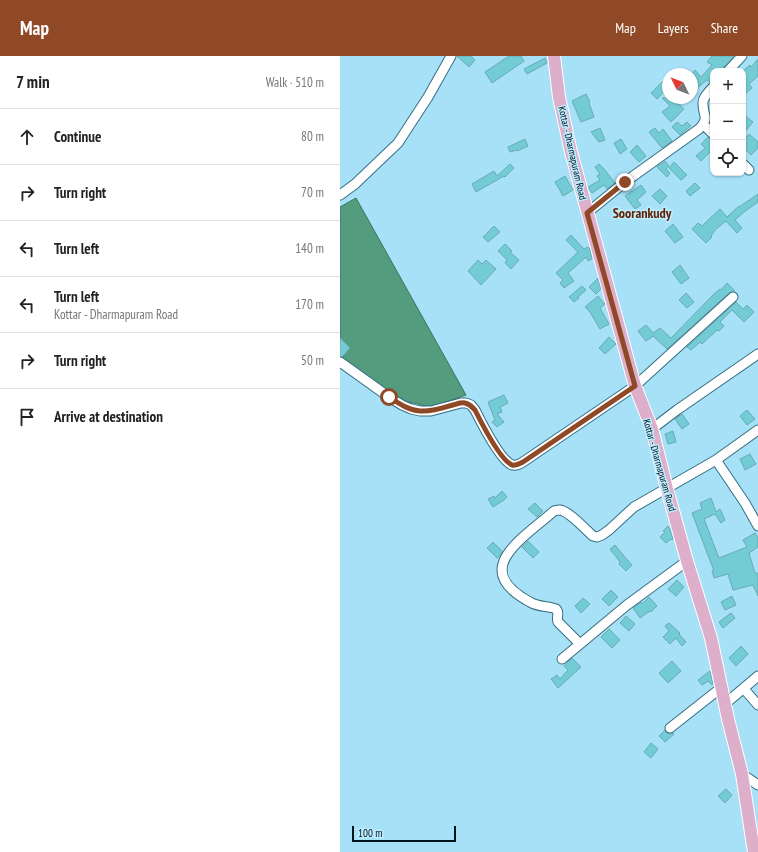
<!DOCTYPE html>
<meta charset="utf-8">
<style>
body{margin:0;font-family:"PT Sans Narrow",sans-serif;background:#f2f2f2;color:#222}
.controls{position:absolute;right:12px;top:12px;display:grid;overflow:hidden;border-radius:8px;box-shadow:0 1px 3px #0004}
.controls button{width:36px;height:36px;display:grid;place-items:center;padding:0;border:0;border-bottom:1px solid #e0e0e0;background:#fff;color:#222;font:20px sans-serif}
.compass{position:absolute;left:322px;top:12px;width:36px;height:36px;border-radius:50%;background:#fff;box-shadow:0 1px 3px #0004;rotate:313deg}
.scale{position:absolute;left:12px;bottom:10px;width:104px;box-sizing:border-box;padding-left:4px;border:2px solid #00141c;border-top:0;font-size:11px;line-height:14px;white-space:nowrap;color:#00141c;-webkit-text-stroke:3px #beecff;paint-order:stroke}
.stop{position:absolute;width:12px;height:12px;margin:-9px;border:3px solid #904926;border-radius:50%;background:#fff}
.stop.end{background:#904926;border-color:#fff;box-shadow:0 1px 4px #0008}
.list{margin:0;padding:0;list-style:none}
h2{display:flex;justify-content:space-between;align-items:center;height:52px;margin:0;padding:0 16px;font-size:17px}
h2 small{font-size:13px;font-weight:400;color:#767676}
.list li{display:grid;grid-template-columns:26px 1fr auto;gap:12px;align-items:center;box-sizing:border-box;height:56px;padding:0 16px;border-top:1px solid #e0e0e0}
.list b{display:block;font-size:15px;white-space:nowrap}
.list p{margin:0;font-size:13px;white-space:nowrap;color:#767676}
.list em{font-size:13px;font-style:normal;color:#767676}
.icon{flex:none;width:22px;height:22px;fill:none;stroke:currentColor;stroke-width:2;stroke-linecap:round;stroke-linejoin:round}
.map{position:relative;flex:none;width:418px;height:796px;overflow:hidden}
header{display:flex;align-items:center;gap:24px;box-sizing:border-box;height:56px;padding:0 20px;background:#904926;color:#fff}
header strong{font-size:19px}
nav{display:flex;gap:22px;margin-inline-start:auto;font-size:14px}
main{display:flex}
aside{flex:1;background:#fff}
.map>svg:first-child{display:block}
.water{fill:#549c7e;stroke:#3b7361}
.building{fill:#72cbd5;stroke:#6aabb3}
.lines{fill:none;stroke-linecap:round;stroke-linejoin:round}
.minor-casing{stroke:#356e82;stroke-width:11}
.major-casing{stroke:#fff;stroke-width:14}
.minor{stroke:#fff;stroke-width:9}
.major{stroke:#ddafca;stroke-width:12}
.route{stroke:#904926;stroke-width:5}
.labels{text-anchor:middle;stroke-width:3;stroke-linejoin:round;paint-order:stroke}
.street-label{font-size:10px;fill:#00141c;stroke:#beecff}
.district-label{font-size:14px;font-weight:bold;fill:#602200;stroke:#beecff}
</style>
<header>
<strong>Map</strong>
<nav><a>Map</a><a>Layers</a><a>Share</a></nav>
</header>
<main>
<aside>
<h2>7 min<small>Walk · 510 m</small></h2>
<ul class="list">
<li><svg class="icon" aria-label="ahead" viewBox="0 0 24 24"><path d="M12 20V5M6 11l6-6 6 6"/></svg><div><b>Continue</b></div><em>80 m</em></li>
<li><svg class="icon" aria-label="right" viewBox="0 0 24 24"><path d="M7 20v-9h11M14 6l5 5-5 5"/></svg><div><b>Turn right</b></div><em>70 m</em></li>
<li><svg class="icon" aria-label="left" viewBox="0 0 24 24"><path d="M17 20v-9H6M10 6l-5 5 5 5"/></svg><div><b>Turn left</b></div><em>140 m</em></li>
<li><svg class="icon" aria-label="left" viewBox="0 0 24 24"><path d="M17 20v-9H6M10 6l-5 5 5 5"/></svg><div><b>Turn left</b><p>Kottar - Dharmapuram Road</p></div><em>170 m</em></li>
<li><svg class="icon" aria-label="right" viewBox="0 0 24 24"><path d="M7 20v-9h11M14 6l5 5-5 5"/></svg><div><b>Turn right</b></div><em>50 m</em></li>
<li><svg class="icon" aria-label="arrive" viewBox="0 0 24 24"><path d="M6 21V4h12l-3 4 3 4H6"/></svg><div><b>Arrive at destination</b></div></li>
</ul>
</aside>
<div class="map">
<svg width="418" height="796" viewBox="0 0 418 796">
<rect width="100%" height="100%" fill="#a6e1f8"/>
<path class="water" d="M16,142L126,339L90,351L65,345L3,304L4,296L0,292V151Z"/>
<path class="building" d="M117,0H131L135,4L129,11Z
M169,0H181L184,5L152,27L145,16Z
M372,0H394L384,11L382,15H373V25L370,26L367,24L357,32L352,26V17L355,14L361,21L372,9L367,6Z
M205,2L207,7L187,18L184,13Z
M418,3V20L409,28L412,32L403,40V15L410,9L411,11Z
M323,25L328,29V32L317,43L311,37Z
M246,38L250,46L249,47L254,61L241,66L232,45Z
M322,42H333L344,53L331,66L322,56L330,50Z
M403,58L413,66L403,78Z
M337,66L342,70L347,66L351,70L340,79L332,71Z
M260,72L265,84L259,86L251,76Z
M315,72L319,77L323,73L332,85L322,92L309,76Z
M409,78L418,86V92L411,99L403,91V85Z
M368,81L373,84V93L361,105L356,100L365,92L361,88Z
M185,83L188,90L177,95V94L170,96L168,91Z
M281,83L287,93L280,98L274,87Z
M297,89L306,100L299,106L290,96Z
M325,105L329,110L326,113L330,117L327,121L317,111L321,108H322Z
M334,106L347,119L341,124L329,112Z
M170,108L174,112L165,121L164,120L136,136L132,128L154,115L157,120Z
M259,108L264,113L275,127L267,133L264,129L252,137L248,131L260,124L257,120L260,118L255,111Z
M225,120L233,134L223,140L215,126Z
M355,127L360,132L350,140L346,135Z
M301,129L306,136L297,144L301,149L295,153L285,140Z
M320,133L327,140L320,148L312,140Z
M418,138V146L404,156L395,164L402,172L397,177L386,165L375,174L371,180L372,181L366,187L352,173L358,167L362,170L366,166L380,153L387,161L399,150V151Z
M333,168L343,181L335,187L325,175Z
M154,170L160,176L148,186L143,181Z
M231,179L244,193L248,191L250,193L252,203L248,205L246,201L228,217L234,225L224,232L220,227L223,224L216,217L238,196L226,184Z
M165,188L172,195L170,196L179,204L171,213L165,207L167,204L158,195Z
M138,204L142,208L146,204L156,213L141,229L128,215Z
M340,209L349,222L341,228L332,216Z
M258,222L261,233L256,238L249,231Z
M387,227L395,235L389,237L327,293L313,280L306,285L298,275L306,269L313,277L320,272L331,282L374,238L380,233L381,234Z
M242,230L246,234L238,241L239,242L234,246L229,241Z
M346,237L354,246L347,252L339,244Z
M258,240L264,247L265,248L260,252L269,268L260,273L250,256L245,251Z
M396,246L403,253L407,249L414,256L404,266L392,254L380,266L384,270L379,275L377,274L362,288L360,286L351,294L347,291Z
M269,281L276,288L265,298L259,292Z
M0,282L10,292L2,301L0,300Z
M164,339L168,347L160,351L162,356L157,358L164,366L157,371L152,366L155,364L148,346Z
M407,354L415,363L407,369L400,360Z
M342,358L349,368L342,373L335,363Z
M333,375L336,386L328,388L325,378Z
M410,398L416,408L405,414L400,403Z
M162,435L167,441L164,444L153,451L148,443L154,440L155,442Z
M371,442L376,456L380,453L385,464L381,467L375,458L364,463L379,502L407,491L403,484L415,477L418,482V491L409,497L415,517H418V540L413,529L393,534L388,518L374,522L372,515H374L352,457L362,453L360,447Z
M195,447L203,455L197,461L188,453Z
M328,470L330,473L333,483L332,484L331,483L326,487L320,481L325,476L323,475Z
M188,485L199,496L193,502L182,491Z
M153,486L162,495L161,499L157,502L147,492Z
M275,489L284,500L292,509L286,515L279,508L280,506L270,493Z
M337,524L344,531L336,540L328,533Z
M271,534L278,541L269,550L262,543Z
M392,540L396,549L385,554L381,546Z
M309,541L317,550L311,556L310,555L300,562L293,552L301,546L302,548Z
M243,542L250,548L241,557L235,550Z
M391,557L395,562L383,572L379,566Z
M286,560L295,568L289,575L280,567Z
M329,567L340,577L339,578L346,586L342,590L336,582L330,588L323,581L329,575L325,570Z
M269,573L280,584L272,592L261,581Z
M401,590L408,598L396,610L389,602Z
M232,602L241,611L218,632L211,623L217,619L220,623L228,614L224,610Z
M332,605L341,615L328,627L319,617Z
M370,615L373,628L372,629L368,625L362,629L358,624Z
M325,674L327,677L330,678L333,677L334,678L325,686L319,680Z
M311,687L318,693L311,702L304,696Z
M386,733L392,739L385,747L378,740Z"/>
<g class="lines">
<defs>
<path id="minor" d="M388,15L402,0
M363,68L373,78
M403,108L409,114
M0,139L15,128L58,87L88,41L111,0
M247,157L285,126L359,73C370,61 363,61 363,48C362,42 369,36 373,31
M0,306L49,341L62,349L71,353L80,355H91L121,347H126L131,349L135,354C141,366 160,404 172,409C176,410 180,408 183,406L295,330L393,241
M312,373L337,354L418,298
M376,404L405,447L418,470
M240,588L218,566C216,561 220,557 216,553C208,550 198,551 190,546C128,513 184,482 214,455C217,454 217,454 220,454C229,455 246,474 253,480L257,481L262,479L269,474L294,451L376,404L418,374
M222,603L287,549L347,505
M404,633L418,649
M385,648L418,620
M330,672L382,631
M402,718L418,729"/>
<path id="major" d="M214,0L219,41L231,96L295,330L312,373L327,433L347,505L371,582L388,663L402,718L414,796"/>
</defs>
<use href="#minor" class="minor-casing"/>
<use href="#major" class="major-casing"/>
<use href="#minor" class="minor"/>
<use href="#major" class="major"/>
</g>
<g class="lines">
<path class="route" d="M49,341C58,347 68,354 80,355C91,356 103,352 113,349C117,348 121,346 125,347C130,348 132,351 135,354C141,366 160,404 172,409C176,410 179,408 183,406L295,330L247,157L285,126"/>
</g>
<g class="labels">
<g class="street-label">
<text transform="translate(233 97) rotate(77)" y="4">Kottar - Dharmapuram Road</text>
<text transform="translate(320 409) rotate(74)" y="4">Kottar - Dharmapuram Road</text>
</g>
<g class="district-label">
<text x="302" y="162">Soorankudy</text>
</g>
</g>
</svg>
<div class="controls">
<button>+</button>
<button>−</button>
<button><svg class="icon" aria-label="locate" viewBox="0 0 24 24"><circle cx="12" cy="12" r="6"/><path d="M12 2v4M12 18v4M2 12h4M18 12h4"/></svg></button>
</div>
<svg class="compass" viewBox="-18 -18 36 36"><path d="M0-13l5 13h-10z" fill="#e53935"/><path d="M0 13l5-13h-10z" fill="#767676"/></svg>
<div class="scale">100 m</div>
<div class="stop" style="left:49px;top:341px"></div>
<div class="stop end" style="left:285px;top:126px"></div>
</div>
</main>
